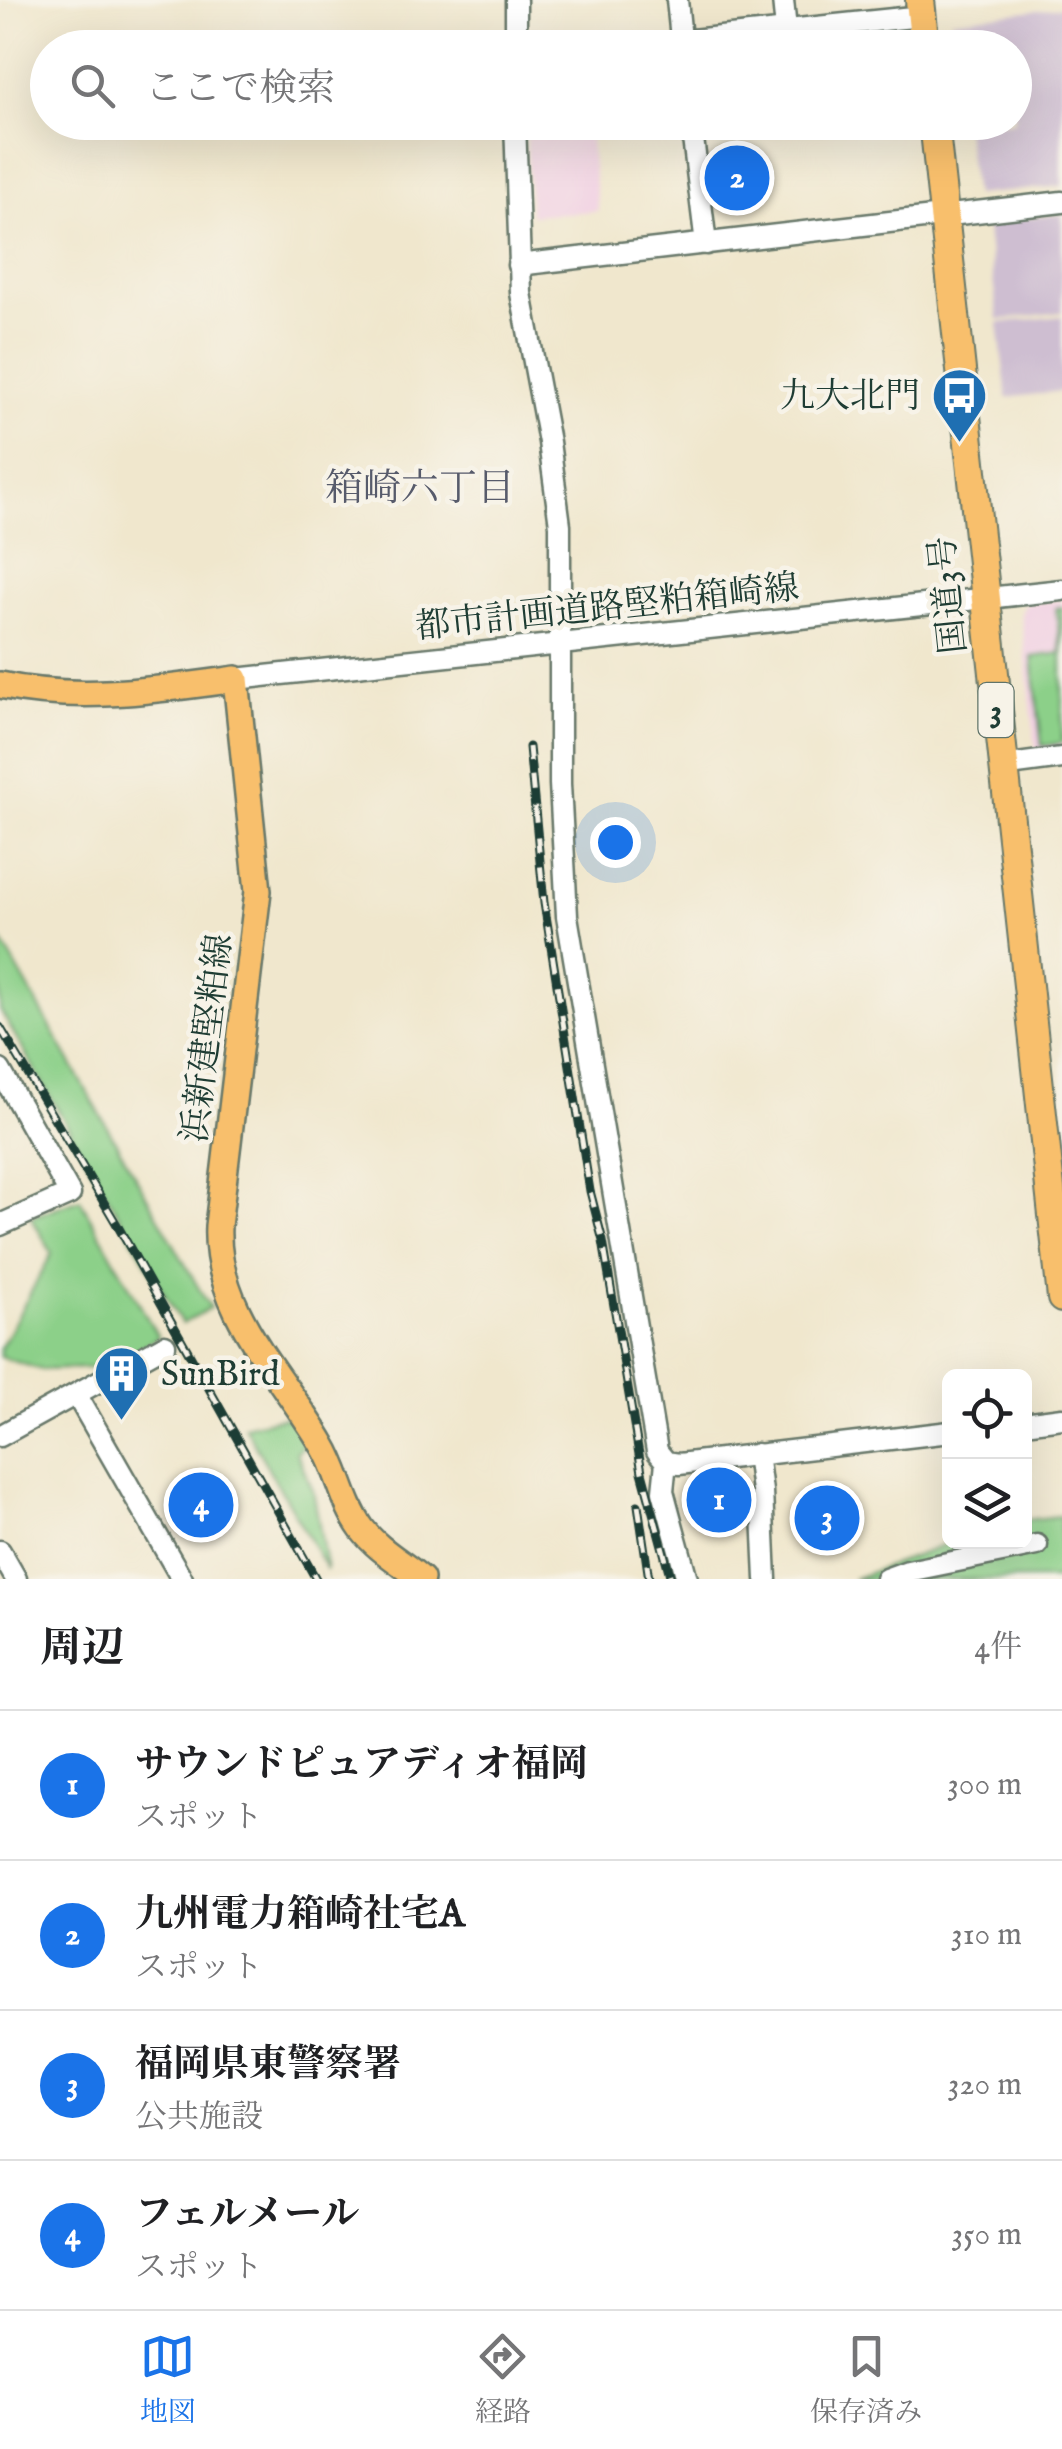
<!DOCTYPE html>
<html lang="ja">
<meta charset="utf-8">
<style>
body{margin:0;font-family:"IM FELL English","Noto Serif JP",serif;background:#f6f6f6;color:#202124}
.controls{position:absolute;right:30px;bottom:30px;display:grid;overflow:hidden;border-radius:15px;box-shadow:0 10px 40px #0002}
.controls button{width:90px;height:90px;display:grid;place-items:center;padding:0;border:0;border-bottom:2px solid #e0e0e0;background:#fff;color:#202124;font:50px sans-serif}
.you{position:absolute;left:615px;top:842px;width:35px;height:35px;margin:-25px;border:8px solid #fff;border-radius:50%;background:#1a73e8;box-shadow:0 0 0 15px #1a73e833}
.badge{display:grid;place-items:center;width:65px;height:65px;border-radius:50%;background:#1a73e8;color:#fff;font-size:32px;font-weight:700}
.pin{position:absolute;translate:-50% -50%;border:5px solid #fff;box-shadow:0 2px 10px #0006}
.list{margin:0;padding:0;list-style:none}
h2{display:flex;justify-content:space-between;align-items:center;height:130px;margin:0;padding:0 40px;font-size:42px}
h2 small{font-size:32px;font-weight:400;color:#757577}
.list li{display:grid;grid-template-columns:65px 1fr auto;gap:30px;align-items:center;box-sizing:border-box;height:150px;padding:0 40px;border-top:2px solid #e0e0e0}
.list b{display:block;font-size:38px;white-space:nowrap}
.list p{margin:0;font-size:32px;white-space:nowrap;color:#757577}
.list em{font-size:32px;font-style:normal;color:#757577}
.icon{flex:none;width:55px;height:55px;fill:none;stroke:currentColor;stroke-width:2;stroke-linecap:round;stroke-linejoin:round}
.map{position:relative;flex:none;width:1062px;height:1579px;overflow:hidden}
.search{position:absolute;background:#fff;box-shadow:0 10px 40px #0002;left:30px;right:30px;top:30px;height:110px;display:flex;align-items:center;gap:25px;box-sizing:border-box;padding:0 35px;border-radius:55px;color:#757577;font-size:38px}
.sheet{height:730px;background:#fff}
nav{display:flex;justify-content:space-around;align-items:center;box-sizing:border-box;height:140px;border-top:2px solid #e0e0e0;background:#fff;font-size:28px;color:#757577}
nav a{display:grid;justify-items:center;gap:5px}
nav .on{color:#1a73e8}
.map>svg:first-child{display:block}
.built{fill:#f1d0e3}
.industrial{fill:#cebed1}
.green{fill:#8cd089;stroke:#56865e;stroke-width:2.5}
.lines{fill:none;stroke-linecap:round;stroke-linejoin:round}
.minor-casing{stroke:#68786a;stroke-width:25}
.major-casing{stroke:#68786a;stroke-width:30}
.highway-casing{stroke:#68786a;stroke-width:32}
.minor{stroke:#fff;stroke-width:20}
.major{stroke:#f8bf6c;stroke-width:25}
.highway{stroke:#f8bf6c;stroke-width:28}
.rail-casing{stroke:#1f3d34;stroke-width:9}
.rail{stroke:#f7f3e8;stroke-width:5;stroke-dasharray:15;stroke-linecap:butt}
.labels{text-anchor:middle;stroke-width:9;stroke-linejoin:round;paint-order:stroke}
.shield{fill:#f7f3e8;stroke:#60746a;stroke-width:2.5}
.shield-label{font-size:32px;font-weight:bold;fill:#1f3d34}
.poi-label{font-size:35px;fill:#1f3d34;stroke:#f7f3e8;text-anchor:end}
.street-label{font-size:35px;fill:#1f3d34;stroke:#f7f3e8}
.neighbourhood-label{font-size:38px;fill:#575b6b;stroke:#f7f3e8}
</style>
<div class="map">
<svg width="1062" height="1579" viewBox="0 0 1062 1579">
<rect width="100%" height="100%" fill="#f7f3e8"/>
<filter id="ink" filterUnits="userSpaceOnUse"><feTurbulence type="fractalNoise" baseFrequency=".01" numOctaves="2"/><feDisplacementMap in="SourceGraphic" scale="20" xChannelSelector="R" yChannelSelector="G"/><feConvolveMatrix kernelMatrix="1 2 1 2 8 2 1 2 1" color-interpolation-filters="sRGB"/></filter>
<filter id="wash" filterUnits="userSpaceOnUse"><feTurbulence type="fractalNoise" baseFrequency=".0048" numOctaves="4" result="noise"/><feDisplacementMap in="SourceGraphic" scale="40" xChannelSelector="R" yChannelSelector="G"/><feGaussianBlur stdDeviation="2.25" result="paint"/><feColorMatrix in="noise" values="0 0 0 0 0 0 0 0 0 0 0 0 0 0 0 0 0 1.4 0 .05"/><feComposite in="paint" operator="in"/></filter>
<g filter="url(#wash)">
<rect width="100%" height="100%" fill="#f0e7cd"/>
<path class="built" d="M526,123H588L598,211L530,215Z
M1062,600V748L1036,751L1021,613L1026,604Z"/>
<path class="industrial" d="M1062,7V186L974,195L964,123L1014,122V48L955,47L951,20Z
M1062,214V312L998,320L986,223Z
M1062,316V391L1007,398L998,323Z"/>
<path class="green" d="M1062,607V743L1042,746L1032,657L1061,653L1056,608Z
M0,938L210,1308L182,1324L0,1010Z
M80,1199L158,1337L110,1367L42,1370L0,1357V1349L52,1253L31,1217Z
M294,1415L308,1441L296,1452L313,1490L327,1570L244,1426Z
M1060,1516L1062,1579H853L953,1542H1024L1025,1520Z"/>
</g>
<g filter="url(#ink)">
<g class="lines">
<defs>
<path id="minor" d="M677,0L682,48
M783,0L786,30
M682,41L922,16
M516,48V0
M515,122L521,293L549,442L560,525V784L567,916L657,1451L666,1462L679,1464L950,1432
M691,122L706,244
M518,265L1062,202
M236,679L1062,590
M1002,766L1062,758
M0,1070L70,1194L0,1225
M165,1345L76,1394L182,1579
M1024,1423L1062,1418
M0,1436L76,1394
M757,1454L762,1491L766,1579
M666,1462L663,1491L687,1579
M0,1551L16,1579
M886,1579L908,1571L1037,1545"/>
<path id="major" d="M0,685C79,702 156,690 236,679L258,891L218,1226C214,1312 282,1374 323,1445C339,1471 343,1503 362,1529C378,1550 401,1562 421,1579"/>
<path id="highway" d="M920,0L925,48
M934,122L1062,1298"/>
</defs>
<use href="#minor" class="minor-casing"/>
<use href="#major" class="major-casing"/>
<use href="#highway" class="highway-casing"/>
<use href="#minor" class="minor"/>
<use href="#major" class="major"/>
<use href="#highway" class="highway"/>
<defs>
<path id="rail" d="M529,747L544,903L590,1191L603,1241L642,1472L671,1579
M0,1027L116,1223L316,1579
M638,1505L649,1579"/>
</defs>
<use href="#rail" class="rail-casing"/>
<use href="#rail" class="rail"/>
</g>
</g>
<defs>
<symbol id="bus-pin" viewBox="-11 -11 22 30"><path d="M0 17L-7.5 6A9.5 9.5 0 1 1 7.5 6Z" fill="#1f6fb2" stroke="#f7f3e8"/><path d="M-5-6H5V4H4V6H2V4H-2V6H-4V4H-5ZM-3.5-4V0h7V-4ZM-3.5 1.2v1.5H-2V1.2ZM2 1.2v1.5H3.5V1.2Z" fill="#fff"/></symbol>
<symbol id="building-pin" viewBox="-11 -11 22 30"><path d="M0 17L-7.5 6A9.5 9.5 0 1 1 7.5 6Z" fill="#1f6fb2" stroke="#f7f3e8"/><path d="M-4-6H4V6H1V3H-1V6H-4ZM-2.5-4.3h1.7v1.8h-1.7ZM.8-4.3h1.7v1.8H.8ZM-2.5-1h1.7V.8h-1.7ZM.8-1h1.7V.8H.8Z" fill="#fff"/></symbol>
</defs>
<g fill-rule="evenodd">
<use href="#bus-pin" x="928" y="364" width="63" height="86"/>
<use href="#building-pin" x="90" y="1342" width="63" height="86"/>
</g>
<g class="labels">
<rect class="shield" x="978.5" y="683" width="35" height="54" rx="8"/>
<g class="shield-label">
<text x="996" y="721">3</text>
</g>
<g class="poi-label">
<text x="920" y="407">九大北門</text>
<text x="161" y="1385" text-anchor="start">SunBird</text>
</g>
<g class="street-label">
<text transform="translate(947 595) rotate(-96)" y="12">国道3号</text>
<text transform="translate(607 606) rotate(-6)" y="12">都市計画道路堅粕箱崎線</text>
<text transform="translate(206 1038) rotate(-83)" y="12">浜新建堅粕線</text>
</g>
<g class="neighbourhood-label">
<text x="420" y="500">箱崎六丁目</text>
</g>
</g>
</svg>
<div class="controls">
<button><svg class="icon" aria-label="locate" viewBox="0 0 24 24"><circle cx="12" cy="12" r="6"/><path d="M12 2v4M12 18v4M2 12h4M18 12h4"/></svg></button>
<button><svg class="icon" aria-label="layers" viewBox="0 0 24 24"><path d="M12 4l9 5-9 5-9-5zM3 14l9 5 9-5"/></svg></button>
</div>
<div class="you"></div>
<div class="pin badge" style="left:719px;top:1500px">1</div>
<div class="pin badge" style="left:737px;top:178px">2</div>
<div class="pin badge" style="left:827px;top:1518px">3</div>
<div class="pin badge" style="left:201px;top:1505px">4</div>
<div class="search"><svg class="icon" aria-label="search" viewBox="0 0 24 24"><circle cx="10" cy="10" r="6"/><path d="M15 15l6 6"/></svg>ここで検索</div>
</div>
<section class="sheet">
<h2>周辺<small>4件</small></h2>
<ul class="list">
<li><span class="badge">1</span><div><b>サウンドピュアディオ福岡</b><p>スポット</p></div><em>300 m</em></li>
<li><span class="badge">2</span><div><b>九州電力箱崎社宅A</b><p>スポット</p></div><em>310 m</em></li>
<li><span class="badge">3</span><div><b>福岡県東警察署</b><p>公共施設</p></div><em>320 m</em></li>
<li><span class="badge">4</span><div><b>フェルメール</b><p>スポット</p></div><em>350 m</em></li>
</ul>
</section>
<nav>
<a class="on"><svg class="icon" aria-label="map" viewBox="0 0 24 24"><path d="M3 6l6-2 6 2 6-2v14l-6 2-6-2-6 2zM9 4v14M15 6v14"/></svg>地図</a>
<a><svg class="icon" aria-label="directions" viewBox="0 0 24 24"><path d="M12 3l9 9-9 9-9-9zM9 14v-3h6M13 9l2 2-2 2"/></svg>経路</a>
<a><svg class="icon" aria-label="saved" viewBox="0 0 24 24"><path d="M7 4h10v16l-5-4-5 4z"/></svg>保存済み</a>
</nav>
